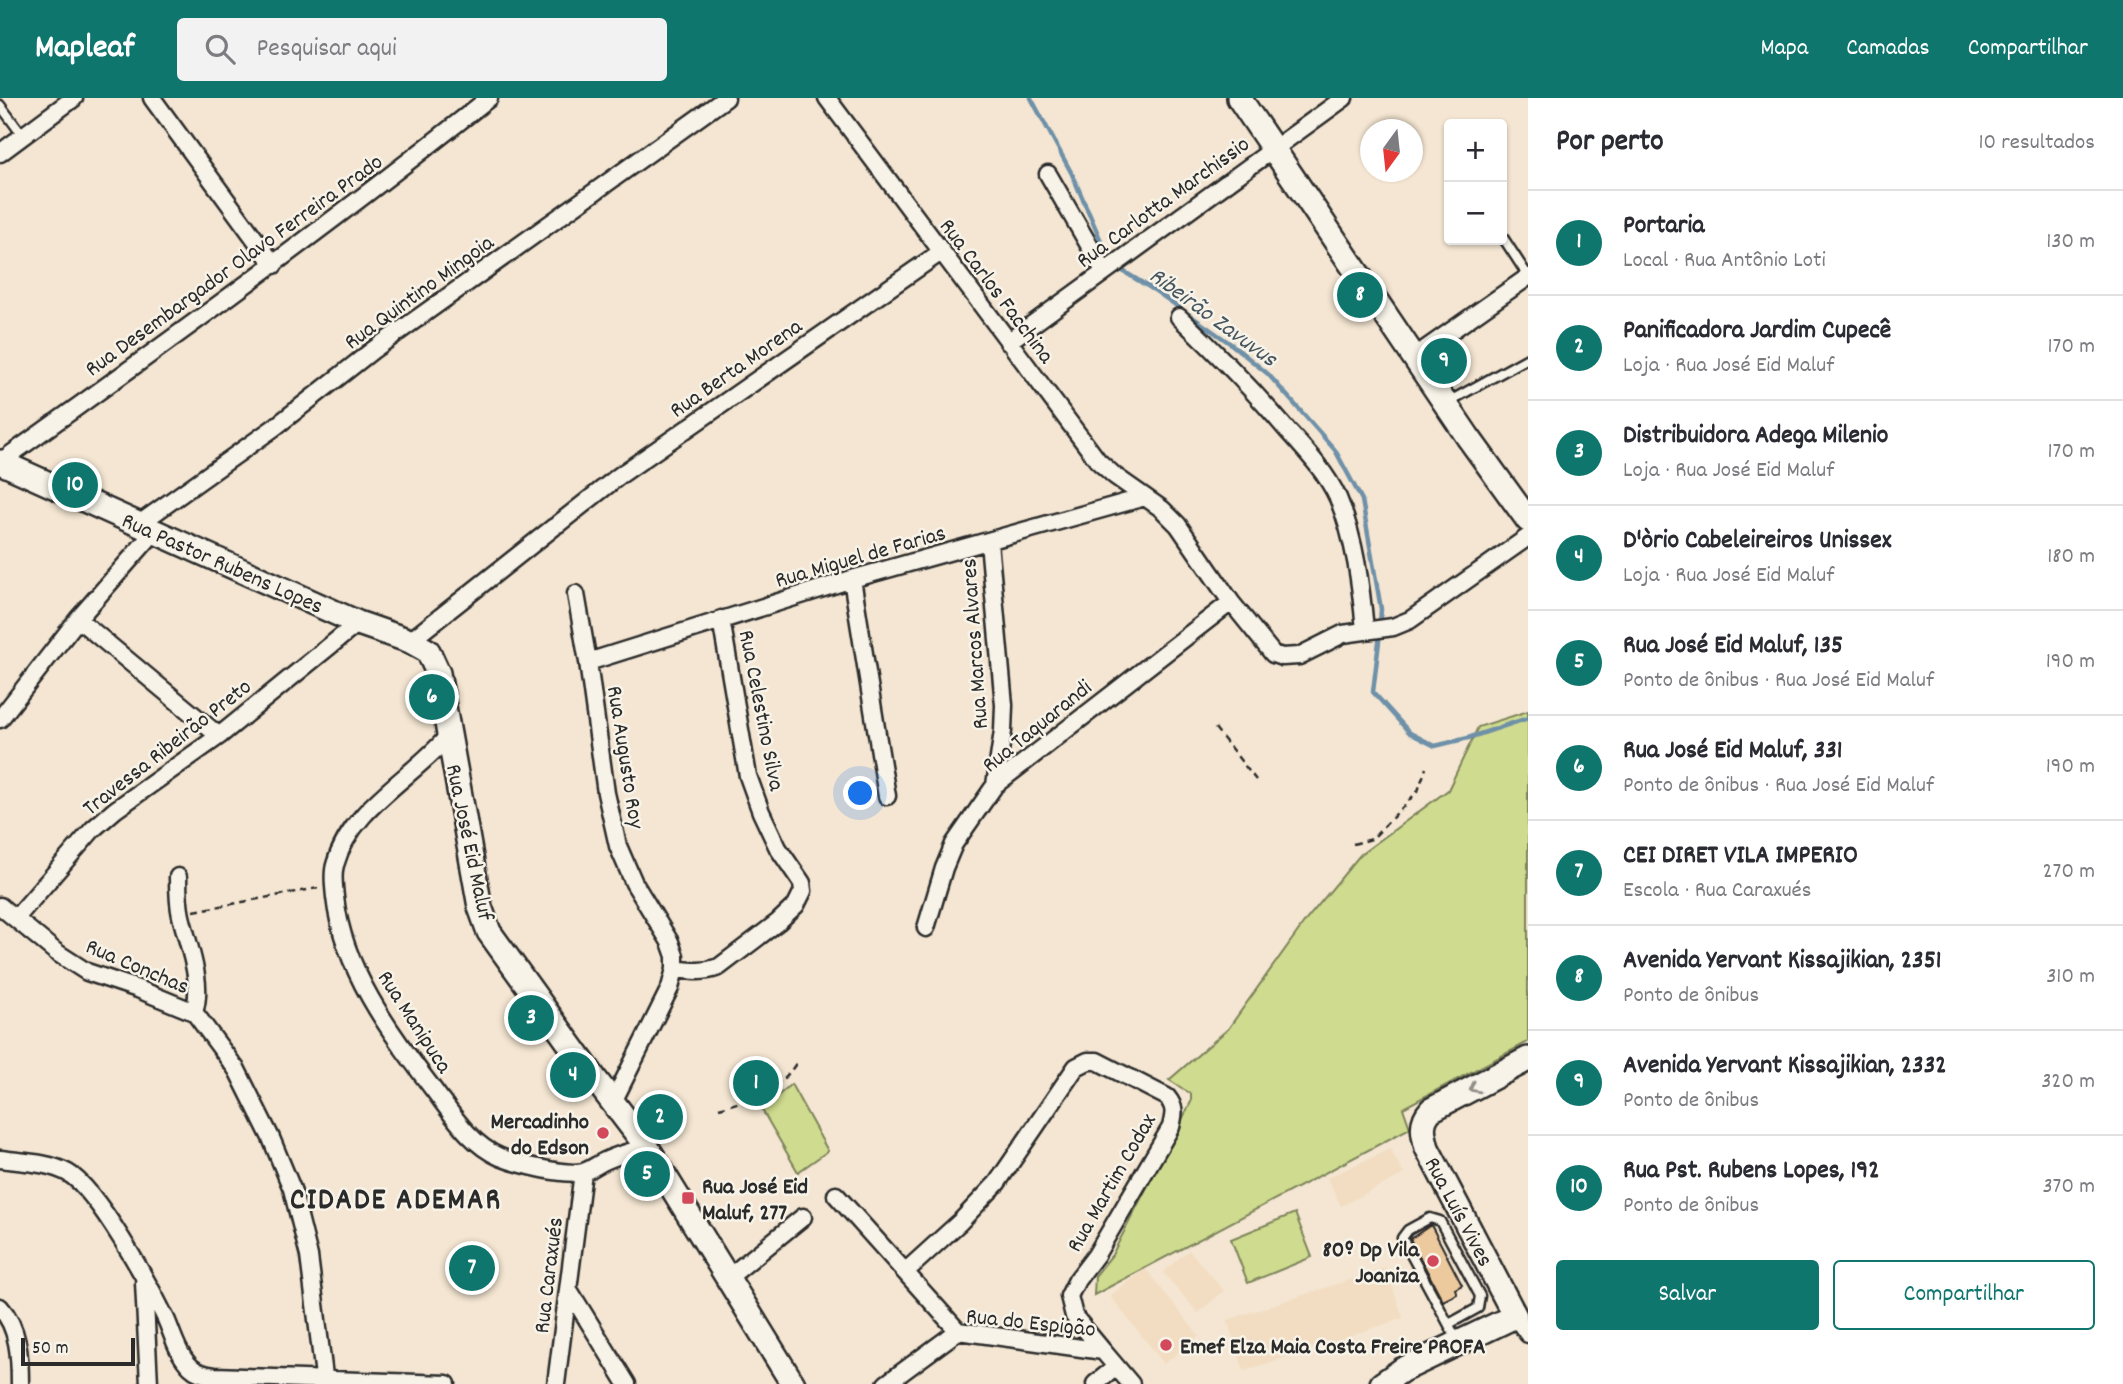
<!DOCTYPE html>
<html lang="pt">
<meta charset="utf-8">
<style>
body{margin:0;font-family:Dekko,sans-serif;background:#f2f2f3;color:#2b2b33}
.controls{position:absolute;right:21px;top:21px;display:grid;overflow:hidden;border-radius:7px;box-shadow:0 2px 5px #0004}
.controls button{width:63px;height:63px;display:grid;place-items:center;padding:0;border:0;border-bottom:2px solid #e1e1e2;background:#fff;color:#2b2b33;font:35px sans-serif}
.compass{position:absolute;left:1360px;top:21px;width:63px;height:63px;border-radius:50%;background:#fff;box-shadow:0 2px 5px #0004;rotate:195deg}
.scale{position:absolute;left:21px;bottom:18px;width:114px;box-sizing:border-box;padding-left:7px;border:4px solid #2b2b2b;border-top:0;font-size:19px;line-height:24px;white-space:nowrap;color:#2b2b2b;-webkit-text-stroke:5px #f7f3e8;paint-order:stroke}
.you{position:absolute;left:861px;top:696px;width:24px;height:24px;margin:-18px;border:5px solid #fff;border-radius:50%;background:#1a73e8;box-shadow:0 0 0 10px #1a73e833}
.badge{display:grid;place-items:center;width:46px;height:46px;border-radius:50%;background:#0f766e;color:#fff;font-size:23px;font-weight:700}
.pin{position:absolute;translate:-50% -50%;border:4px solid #fff;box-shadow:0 2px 7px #0006}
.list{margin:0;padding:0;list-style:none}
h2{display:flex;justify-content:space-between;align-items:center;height:91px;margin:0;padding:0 28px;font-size:30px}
h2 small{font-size:23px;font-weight:400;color:#7c7c81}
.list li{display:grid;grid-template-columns:46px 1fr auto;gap:21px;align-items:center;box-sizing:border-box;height:105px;padding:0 28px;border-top:2px solid #e1e1e2}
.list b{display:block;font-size:26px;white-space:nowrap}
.list p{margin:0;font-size:23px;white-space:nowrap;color:#7c7c81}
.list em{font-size:23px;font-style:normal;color:#7c7c81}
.actions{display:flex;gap:14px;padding:21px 28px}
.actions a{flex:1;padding:16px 0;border:2px solid #0f766e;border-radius:7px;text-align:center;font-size:24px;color:#0f766e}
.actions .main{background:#0f766e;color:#fff}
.icon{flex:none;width:38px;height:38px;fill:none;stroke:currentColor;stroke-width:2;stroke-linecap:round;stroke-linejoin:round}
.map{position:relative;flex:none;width:1528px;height:1286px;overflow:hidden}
header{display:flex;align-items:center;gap:42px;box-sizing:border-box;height:98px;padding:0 35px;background:#0f766e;color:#fff}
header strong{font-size:33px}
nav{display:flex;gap:38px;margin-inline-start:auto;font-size:24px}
.search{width:490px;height:63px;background:#f2f2f3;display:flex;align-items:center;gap:18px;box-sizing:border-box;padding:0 24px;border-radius:7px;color:#7c7c81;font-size:26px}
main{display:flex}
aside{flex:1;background:#fff}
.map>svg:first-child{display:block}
.built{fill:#f2ddc2}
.green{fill:#cfdb8e;stroke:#7d835c;stroke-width:2}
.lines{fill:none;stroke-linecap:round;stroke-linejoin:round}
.stream{stroke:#6e90a8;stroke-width:4.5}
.building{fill:#edc99e;stroke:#2b2b2b;stroke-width:2}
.lane-casing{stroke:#2b2b2b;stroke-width:13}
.street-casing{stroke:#2b2b2b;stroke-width:21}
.secondary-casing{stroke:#2b2b2b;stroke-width:28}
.path{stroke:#2b2b2b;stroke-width:2.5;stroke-dasharray:7 5;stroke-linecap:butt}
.lane{stroke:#f7f3e8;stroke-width:8}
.street{stroke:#f7f3e8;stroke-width:16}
.secondary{stroke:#f7f3e8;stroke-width:23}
.oneway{stroke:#918f8a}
.poi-dot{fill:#d1495b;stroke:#f7f3e8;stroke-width:2.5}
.labels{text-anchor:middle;stroke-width:5;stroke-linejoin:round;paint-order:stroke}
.street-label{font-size:23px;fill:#2b2b2b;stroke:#f7f3e8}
.poi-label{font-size:23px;font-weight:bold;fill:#2b2b2b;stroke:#f7f3e8;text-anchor:end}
.water-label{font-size:24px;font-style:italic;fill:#47555f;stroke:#f7f3e8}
.district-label{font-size:30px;font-weight:bold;letter-spacing:2px;fill:#2b2b2b;stroke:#f7f3e8}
</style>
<header>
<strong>Mapleaf</strong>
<div class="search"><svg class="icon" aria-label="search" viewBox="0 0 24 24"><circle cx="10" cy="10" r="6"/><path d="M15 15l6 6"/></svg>Pesquisar aqui</div>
<nav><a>Mapa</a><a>Camadas</a><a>Compartilhar</a></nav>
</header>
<main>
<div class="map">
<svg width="1528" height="1286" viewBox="0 0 1528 1286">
<rect width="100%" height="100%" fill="#f4e6d2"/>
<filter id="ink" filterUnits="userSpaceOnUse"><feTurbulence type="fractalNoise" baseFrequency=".0143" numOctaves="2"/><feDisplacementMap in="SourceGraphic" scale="14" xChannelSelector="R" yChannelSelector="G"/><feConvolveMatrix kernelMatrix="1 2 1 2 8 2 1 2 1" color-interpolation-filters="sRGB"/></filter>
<g filter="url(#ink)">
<path class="built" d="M1390,1051L1404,1076L1341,1108L1327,1080Z
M1189,1152L1224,1193L1198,1215L1163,1174Z
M1145,1170L1199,1238L1164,1266L1110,1198Z
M1386,1170L1403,1220L1244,1273L1227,1222Z"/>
<path class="green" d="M1528,613V944L1403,1010L1410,1030L1094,1197L1095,1178L1112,1157L1191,1004V996L1169,982L1228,931L1306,822L1360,757L1448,692L1478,629Z
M791,986L828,1053L798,1074L762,1012Z
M1295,1115L1312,1159L1248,1185L1231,1141Z"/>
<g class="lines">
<path class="stream" d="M1031,0L1072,76L1104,150
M1118,170L1154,192L1231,246L1268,276L1335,352L1362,402L1381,511L1380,527
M1380,535L1373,594L1410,635L1435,648L1468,640L1528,620"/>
</g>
<path class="building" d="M751,966L775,989L759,1005L737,982Z
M1431,1127L1462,1187L1455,1191L1457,1196L1443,1203L1410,1141Z"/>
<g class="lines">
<defs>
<path id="lane" d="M0,7L23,38
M1502,138L1528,178
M1448,304L1528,260
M1449,1226L1478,1210L1480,1198L1440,1123L1430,1120L1408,1132L1402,1140L1457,1242"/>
<path id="street" d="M152,0L274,167
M827,0L1098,363L1115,378L1162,411L1178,427L1231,504L1273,556L1282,559L1299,558L1343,536L1393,529L1410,522L1528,439
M0,55L74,0
M1048,76L1104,173
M1179,219C1217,255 1253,292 1287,332C1306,353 1326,374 1338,400C1355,441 1361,488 1365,532
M1008,244L1344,0
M1414,259L1528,179
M0,364C166,246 330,127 489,0
M139,426L275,329L373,252L726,0
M558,426L619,378L941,154
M989,444L1004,607L1003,633L995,687
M852,481L887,698
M576,496L588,564L606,695L618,748L634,785L670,844L675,858V871L670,890L613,1004
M78,521L219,638
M410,543L554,429
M588,564L852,481L1145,399
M0,621L78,521L155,433
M449,637C413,680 351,709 335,767C332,777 334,788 335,799C343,872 390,934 433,991C452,1016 470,1046 500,1059C517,1066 565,1078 583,1074C591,1072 599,1065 607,1062C620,1056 634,1053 647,1049
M178,779C178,792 178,805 181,818C188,848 204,884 194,914
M0,808L56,854L87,874L138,891L194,914L237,972L271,1040L292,1091L309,1158L325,1286
M16,820L93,731L115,712L219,638L358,525
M926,830L944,770L954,746L995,687L1231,504
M675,871C691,873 703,875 719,869L778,824L796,807L803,793L802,785L778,750L761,714L748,678L721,521
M0,1061C22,1064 48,1064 68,1075C98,1092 150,1188 166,1221C173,1237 178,1257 191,1269C197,1275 206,1277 215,1278L447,1286
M836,1097L958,1233
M905,1174L960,1124L997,1085L1076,969L1088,963H1097L1167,999C1176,1010 1174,1016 1171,1029L1096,1157L1077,1182L1069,1198L1074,1218L1103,1253
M728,1180L803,1119
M144,1184L149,1286
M569,1192L627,1286
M0,1209C19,1230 20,1259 20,1286
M1515,1218L1528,1236
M556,1286L583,1074
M886,1286L958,1233L1103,1253L1131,1286
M1095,1286L1116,1269"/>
<path id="secondary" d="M1239,0L1468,339L1528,422
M0,364L358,525L410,543L428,553L438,575L480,809L489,834L595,981L647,1049L793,1286
M1382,1286L1402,1272L1515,1218L1427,1050C1423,1035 1420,1024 1431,1012L1528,961"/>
</defs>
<use href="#lane" class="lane-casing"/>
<use href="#street" class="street-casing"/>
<use href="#secondary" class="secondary-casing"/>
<path class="path" d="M1215,630L1256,682
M1353,746L1372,741L1418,693L1426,670
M194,813L318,790
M719,1010C750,1002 779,993 797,964"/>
<use href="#lane" class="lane"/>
<use href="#street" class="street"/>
<use href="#secondary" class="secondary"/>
</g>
<defs><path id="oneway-chevron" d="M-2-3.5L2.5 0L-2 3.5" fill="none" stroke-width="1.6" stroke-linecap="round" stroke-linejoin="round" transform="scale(1.75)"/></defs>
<use class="oneway" href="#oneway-chevron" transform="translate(1474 990) rotate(152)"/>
</g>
<g class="poi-dot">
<circle cx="603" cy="1035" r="7"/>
<rect x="681" y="1093" width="14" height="14" rx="3.5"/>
<circle cx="1433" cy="1163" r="7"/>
<circle cx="1166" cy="1247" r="7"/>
</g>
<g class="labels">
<g class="street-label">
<text transform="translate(1162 103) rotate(-36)" y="8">Rua Carlotta Marchissio</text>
<text transform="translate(233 166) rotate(-36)" y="8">Rua Desembargador Olavo Ferreira Prado</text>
<text transform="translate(998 192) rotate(53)" y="8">Rua Carlos Facchina</text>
<text transform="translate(418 193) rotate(-36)" y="8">Rua Quintino Mingoia</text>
<text transform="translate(735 269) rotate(-35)" y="8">Rua Berta Morena</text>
<text transform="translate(860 457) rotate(-16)" y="8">Rua Miguel de Farias</text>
<text transform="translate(223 464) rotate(24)" y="8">Rua Pastor Rubens Lopes</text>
<text transform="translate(973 546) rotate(-94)" y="8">Rua Marcos Alvares</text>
<text transform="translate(763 612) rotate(79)" y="8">Rua Celestino Silva</text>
<text transform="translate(1036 627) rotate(-39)" y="8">Rua Taquarandi</text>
<text transform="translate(166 648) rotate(-38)" y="8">Travessa Ribeirão Preto</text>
<text transform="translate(627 659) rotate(81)" y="8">Rua Augusto Roy</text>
<text transform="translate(471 744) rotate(78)" y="8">Rua José Eid Maluf</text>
<text transform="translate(138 867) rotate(23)" y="8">Rua Conchas</text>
<text transform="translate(416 923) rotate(57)" y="8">Rua Manipuca</text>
<text transform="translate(1110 1084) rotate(-60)" y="8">Rua Martim Codax</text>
<text transform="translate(1460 1113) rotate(62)" y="8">Rua Luís Vives</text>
<text transform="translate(547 1177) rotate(-83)" y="8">Rua Caraxués</text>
<text transform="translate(1031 1223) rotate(6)" y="8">Rua do Espigão</text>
</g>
<g class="poi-label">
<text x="589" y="1030">Mercadinho<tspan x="589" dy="26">do Edson</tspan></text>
<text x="702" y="1095" text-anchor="start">Rua José Eid<tspan x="702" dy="26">Maluf, 277</tspan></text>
<text x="1419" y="1158">80º Dp Vila<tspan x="1419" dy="26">Joaniza</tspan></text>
<text x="1180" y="1255" text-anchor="start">Emef Elza Maia Costa Freire PROFA</text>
</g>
<g class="water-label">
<text transform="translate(1214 218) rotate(36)" y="8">Ribeirão Zavuvus</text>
</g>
<g class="district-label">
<text x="396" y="1110">CIDADE ADEMAR</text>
</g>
</g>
</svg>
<div class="controls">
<button>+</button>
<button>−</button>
</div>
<svg class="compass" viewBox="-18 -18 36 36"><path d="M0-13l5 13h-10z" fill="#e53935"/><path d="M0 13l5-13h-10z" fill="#7c7c81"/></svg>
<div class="scale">50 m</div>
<div class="you"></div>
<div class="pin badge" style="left:756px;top:985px">1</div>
<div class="pin badge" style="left:660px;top:1019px">2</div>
<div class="pin badge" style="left:531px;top:920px">3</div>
<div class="pin badge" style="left:573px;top:977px">4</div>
<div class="pin badge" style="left:647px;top:1076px">5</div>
<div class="pin badge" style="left:432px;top:599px">6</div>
<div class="pin badge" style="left:472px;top:1170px">7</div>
<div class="pin badge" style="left:1360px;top:197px">8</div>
<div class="pin badge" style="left:1444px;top:263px">9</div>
<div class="pin badge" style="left:75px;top:387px">10</div>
</div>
<aside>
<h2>Por perto<small>10 resultados</small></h2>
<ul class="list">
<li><span class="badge">1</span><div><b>Portaria</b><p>Local · Rua Antônio Loti</p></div><em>130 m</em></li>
<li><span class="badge">2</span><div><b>Panificadora Jardim Cupecê</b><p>Loja · Rua José Eid Maluf</p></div><em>170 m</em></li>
<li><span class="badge">3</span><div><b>Distribuidora Adega Milenio</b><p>Loja · Rua José Eid Maluf</p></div><em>170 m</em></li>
<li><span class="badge">4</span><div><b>D'òrio Cabeleireiros Unissex</b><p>Loja · Rua José Eid Maluf</p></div><em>180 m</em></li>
<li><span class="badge">5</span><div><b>Rua José Eid Maluf, 135</b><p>Ponto de ônibus · Rua José Eid Maluf</p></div><em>190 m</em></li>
<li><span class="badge">6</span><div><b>Rua José Eid Maluf, 331</b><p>Ponto de ônibus · Rua José Eid Maluf</p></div><em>190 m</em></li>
<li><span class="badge">7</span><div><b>CEI DIRET VILA IMPERIO</b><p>Escola · Rua Caraxués</p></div><em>270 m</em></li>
<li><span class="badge">8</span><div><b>Avenida Yervant Kissajikian, 2351</b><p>Ponto de ônibus</p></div><em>310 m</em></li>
<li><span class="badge">9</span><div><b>Avenida Yervant Kissajikian, 2332</b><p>Ponto de ônibus</p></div><em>320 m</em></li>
<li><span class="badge">10</span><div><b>Rua Pst. Rubens Lopes, 192</b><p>Ponto de ônibus</p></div><em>370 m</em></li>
</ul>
<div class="actions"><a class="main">Salvar</a><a>Compartilhar</a></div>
</aside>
</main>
